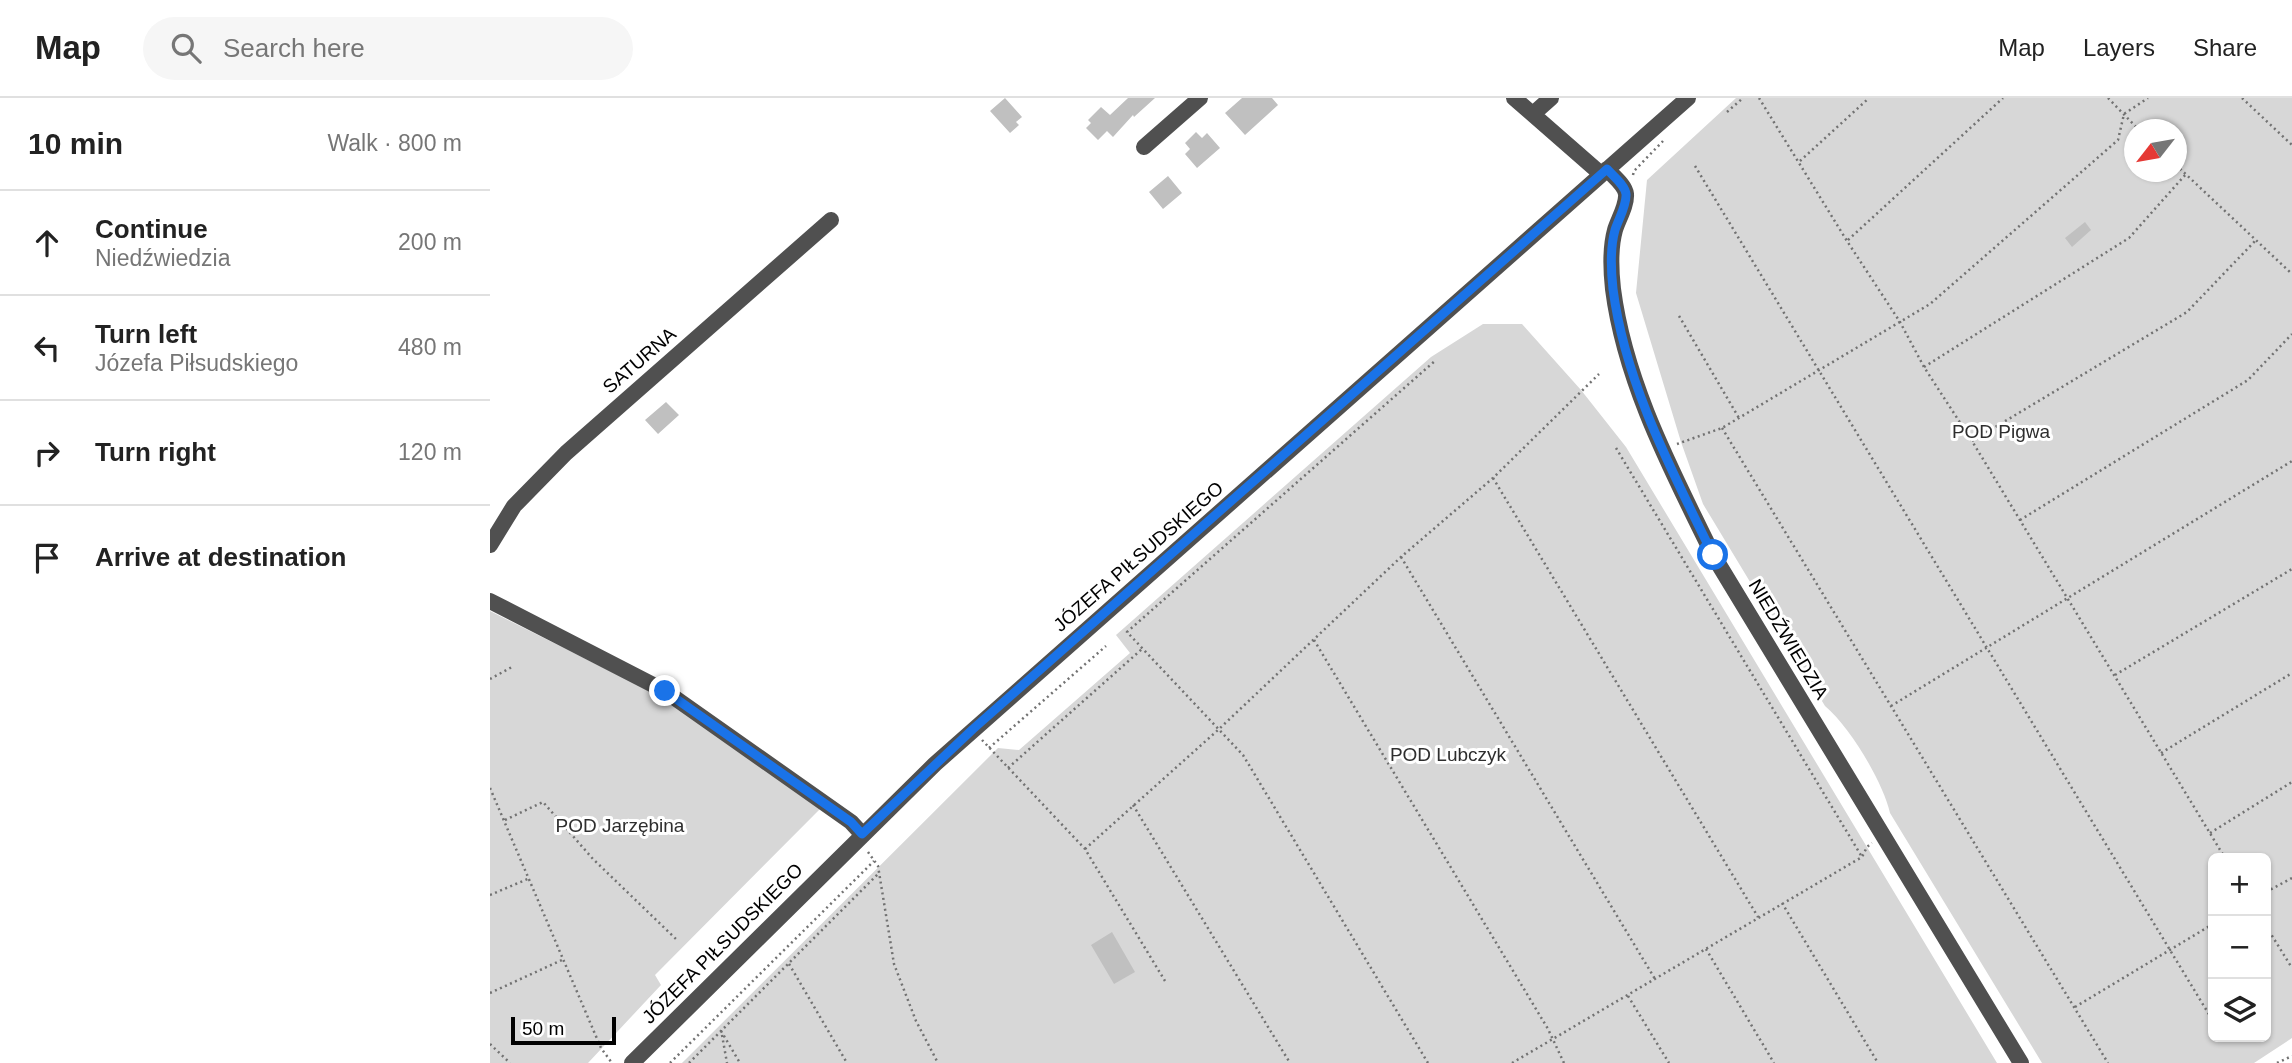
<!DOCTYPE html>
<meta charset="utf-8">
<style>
body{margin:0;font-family:Arial,sans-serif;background:#f6f6f6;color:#222}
.controls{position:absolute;right:21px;bottom:21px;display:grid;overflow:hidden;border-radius:10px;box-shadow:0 2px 5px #0004}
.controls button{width:63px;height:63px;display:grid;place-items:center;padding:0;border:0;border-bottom:2px solid #e0e0e0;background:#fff;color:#222;font:35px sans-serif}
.compass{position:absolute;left:1634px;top:21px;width:63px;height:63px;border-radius:50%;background:#fff;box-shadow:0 2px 5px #0004;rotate:239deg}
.scale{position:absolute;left:21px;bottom:18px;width:105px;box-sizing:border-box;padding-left:7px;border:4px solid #000;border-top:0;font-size:19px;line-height:24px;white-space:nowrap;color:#000;-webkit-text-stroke:5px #fff;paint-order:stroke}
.stop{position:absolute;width:21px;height:21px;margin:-16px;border:5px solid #1a73e8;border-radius:50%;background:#fff}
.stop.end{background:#1a73e8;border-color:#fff;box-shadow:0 2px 7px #0008}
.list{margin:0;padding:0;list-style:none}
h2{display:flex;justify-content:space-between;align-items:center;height:91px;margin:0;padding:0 28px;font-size:30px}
h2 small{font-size:23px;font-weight:400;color:#767676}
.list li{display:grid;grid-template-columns:46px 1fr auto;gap:21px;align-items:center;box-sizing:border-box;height:105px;padding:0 28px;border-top:2px solid #e0e0e0}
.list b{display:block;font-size:26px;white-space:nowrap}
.list p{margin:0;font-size:23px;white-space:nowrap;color:#767676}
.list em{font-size:23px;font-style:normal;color:#767676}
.icon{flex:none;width:38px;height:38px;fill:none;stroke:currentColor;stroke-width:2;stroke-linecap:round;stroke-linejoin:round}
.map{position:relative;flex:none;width:1802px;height:965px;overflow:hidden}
header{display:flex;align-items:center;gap:42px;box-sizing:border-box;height:98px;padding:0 35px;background:#fff;border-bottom:2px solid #e0e0e0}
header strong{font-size:33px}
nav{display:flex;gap:38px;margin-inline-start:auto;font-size:24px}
.search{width:490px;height:63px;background:#f6f6f6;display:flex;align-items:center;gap:18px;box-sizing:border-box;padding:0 24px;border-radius:38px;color:#767676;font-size:26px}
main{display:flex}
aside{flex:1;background:#fff}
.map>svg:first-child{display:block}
.green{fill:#d7d7d7;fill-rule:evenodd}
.building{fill:#c0c0c0}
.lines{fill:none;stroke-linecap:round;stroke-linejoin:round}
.path{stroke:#727272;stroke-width:2.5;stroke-dasharray:2 3.5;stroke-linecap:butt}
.minor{stroke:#505050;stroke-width:16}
.route{stroke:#1a73e8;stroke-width:9}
.labels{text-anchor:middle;stroke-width:6;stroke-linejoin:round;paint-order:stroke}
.street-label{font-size:19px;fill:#000;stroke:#fff}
.park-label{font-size:19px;fill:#2e2e2e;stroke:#fff}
</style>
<header>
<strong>Map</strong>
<div class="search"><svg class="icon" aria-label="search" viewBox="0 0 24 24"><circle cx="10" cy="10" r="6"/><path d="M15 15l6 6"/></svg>Search here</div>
<nav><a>Map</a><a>Layers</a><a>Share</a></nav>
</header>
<main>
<aside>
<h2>10 min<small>Walk · 800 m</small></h2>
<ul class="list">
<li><svg class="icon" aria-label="ahead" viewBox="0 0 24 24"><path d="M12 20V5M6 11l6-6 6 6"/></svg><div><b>Continue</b><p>Niedźwiedzia</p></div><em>200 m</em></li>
<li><svg class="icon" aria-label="left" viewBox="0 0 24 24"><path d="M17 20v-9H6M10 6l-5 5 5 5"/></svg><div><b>Turn left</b><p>Józefa Piłsudskiego</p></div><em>480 m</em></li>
<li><svg class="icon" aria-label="right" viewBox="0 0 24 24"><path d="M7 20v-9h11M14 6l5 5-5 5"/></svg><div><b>Turn right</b></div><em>120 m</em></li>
<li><svg class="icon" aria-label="arrive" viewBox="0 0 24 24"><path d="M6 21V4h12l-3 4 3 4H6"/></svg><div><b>Arrive at destination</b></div></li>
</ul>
</aside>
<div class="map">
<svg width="1802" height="965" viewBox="0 0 1802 965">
<rect width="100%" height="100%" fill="#fff"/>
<path class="green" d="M1246,0H1802V940L1764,965H1552L1400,715C1393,684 1360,629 1335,608L1213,406L1191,344L1146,195L1157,82ZM1644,32H1686V74H1644ZM1723,760H1776V939H1723Z
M993,226H1032L1091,292L1136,349L1507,965H192L508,650L529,652L640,555L626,537L941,259Z
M0,513L176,601L330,711L165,877L171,887L98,965H0Z"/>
<path class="building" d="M515,0L532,19L526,24L529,27L520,35L500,13Z
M638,0H665L644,19L643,17L623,39L617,33L608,42L596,30L601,25L598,22L611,9L620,17Z
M752,0H782L788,7L755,37L735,15Z
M706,34L712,40L717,35L730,50L707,70L695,56L700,51L695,45Z
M678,78L692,95L673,111L659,94Z
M1595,124L1601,132L1582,149L1575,140Z
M176,304L189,317L168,336L155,322Z
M622,834L645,874L624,886L601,847Z"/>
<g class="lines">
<path class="path" d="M1269,0L1357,143L1410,224L1434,269L1482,343L1735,760
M1618,0L1649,32
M1752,0L1802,47
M1237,14L1253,0
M1310,63L1379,0
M1686,67L1802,176
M1205,68L1723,923
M1143,77L1144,73L1173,43
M1358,142L1513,0
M1189,218L1249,320
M1434,269L1639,140L1696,76
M1232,330L1618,965
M1482,343L1697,214L1766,142
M1187,346L1232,330L1440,206L1628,42L1634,16L1658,0
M1126,350L1372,759
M1003,380L1268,819
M1530,422L1758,282L1802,236
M911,459L1165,881
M581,524L605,503
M824,542L1058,931L1074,965
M1625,577L1802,471
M0,581L22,569
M1401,608L1802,363
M492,642L595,751L675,883
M499,650L616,548
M1671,655L1802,575
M518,670L652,551
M0,690L111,950L122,965
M643,707L800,965
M15,722L53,704L103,761L187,842
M1720,735L1802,684
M595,751L728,632L911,459L1003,380L1109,276
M378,754L388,768L404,866L426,923L448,965
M1776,794L1802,780
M0,797L40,780
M1292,805L1388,965
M1776,828L1802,870
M1216,851L1284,965
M299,866L357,965
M0,895L72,862
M1138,898L1179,965
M1585,909L1723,826
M231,933L250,965
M232,937L237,965
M0,946L20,965
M180,965L384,763
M199,965L389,775
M938,965L753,657L637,534L946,262
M1022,965L1372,759L1377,749L1382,745
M1787,965L1802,958"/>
<path class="minor" d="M1024,0L1111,76
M1043,16L1061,0
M654,49L710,0
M1117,71C1123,78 1135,87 1136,96C1137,107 1128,122 1125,132C1120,150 1121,173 1123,191C1135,285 1182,373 1223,457L1531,965
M0,447L24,408L76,355L341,122
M0,503L175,593L361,724L372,736
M142,965L445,666L1198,0"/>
</g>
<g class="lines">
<path class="route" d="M175,593L361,724L372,736L483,631L1117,71C1123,78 1135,87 1136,96C1137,107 1128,122 1125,132C1120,150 1121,173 1123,191C1135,285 1182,373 1223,457"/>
</g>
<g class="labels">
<g class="street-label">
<text transform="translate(149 262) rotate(-41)" y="7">SATURNA</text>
<text transform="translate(648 458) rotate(-41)" y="7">JÓZEFA PIŁSUDSKIEGO</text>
<text transform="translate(1299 541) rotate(59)" y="7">NIEDŹWIEDZIA</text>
<text transform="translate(232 845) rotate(-45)" y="7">JÓZEFA PIŁSUDSKIEGO</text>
</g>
<g class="park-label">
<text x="1511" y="340">POD Pigwa</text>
<text x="958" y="663">POD Lubczyk</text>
<text x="130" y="734">POD Jarzębina</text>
</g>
</g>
</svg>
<div class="controls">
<button>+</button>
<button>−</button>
<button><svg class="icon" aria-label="layers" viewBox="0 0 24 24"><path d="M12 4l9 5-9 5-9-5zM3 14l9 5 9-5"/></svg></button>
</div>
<svg class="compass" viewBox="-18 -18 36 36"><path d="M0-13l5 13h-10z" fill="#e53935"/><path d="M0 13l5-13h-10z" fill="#767676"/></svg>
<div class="scale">50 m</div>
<div class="stop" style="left:1223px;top:457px"></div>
<div class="stop end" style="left:175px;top:593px"></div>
</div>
</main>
